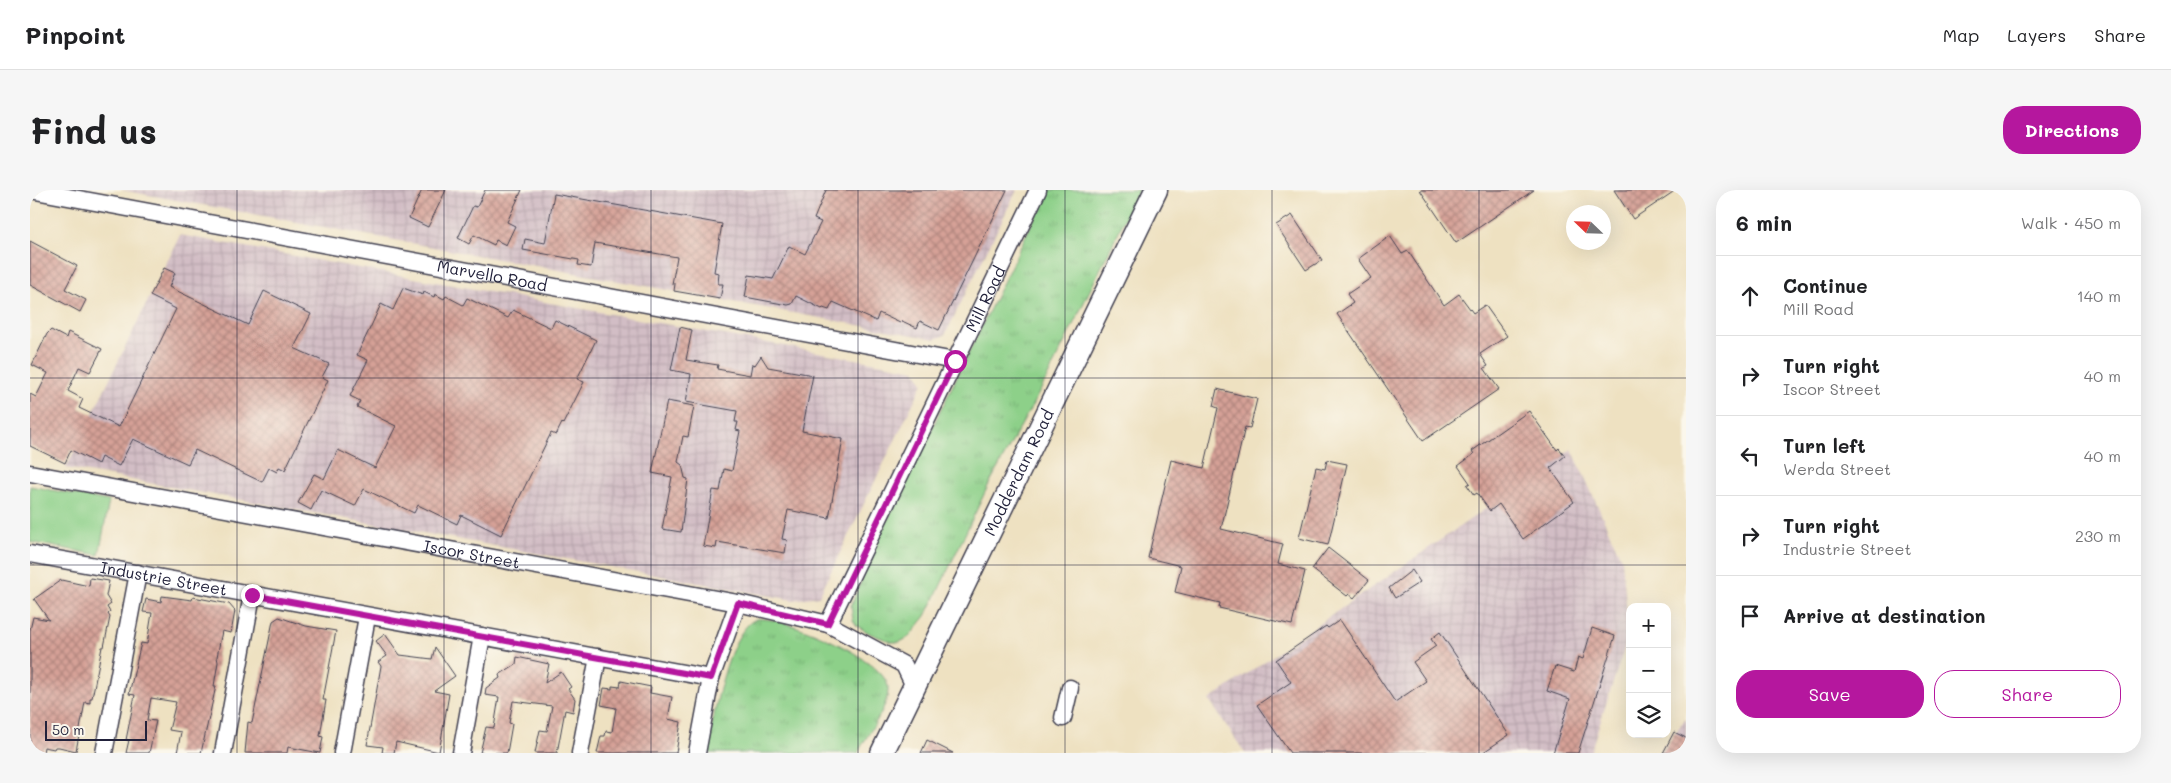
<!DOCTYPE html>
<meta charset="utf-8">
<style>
body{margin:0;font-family:Mali,sans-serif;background:#f6f6f6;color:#202124}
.controls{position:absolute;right:15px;bottom:15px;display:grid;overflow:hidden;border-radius:10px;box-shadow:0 5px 20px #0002}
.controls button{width:45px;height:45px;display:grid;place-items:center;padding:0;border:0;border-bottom:1px solid #e0e0e0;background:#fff;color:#202124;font:25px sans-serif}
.compass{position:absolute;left:1536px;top:15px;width:45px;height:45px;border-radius:50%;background:#fff;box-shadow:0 5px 20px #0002;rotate:293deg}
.scale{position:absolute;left:15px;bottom:12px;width:102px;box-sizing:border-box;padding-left:5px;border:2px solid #22223b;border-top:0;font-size:14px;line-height:18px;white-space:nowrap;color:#22223b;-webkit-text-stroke:4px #fbf7ec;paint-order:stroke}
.stop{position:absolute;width:15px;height:15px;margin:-11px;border:4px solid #b5179e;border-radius:50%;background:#fff}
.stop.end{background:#b5179e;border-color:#fff;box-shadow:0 1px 5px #0008}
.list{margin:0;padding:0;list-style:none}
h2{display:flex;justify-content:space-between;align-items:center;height:65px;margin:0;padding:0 20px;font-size:21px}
h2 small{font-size:16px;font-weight:400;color:#757577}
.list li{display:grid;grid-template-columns:32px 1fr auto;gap:15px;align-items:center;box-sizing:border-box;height:80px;padding:0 20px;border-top:1px solid #e0e0e0}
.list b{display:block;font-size:19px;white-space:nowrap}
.list p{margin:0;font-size:16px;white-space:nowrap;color:#757577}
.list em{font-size:16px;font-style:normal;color:#757577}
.actions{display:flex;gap:10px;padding:15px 20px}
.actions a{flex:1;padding:11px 0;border:1px solid #b5179e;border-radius:20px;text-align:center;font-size:18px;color:#b5179e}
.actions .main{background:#b5179e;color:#fff}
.icon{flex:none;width:28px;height:28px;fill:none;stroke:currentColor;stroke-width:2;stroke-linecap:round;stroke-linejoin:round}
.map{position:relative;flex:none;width:1656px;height:563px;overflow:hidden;border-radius:20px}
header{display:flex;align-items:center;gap:30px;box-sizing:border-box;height:70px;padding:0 25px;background:#fff;border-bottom:1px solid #e0e0e0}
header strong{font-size:24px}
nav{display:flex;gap:28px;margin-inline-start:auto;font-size:18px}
.intro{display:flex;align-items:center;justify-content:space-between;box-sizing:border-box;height:120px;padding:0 30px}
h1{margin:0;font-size:35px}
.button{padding:12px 22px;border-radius:20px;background:#b5179e;color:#fff;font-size:18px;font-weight:700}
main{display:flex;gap:30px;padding:0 30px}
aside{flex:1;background:#fff;border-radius:20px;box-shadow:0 5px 20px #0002}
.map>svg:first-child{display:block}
.industrial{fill:url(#industrial-grid)}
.grass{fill:url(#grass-tufts);stroke:#587962}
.park{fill:#8dd089;stroke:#587962}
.building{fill:url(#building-cross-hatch)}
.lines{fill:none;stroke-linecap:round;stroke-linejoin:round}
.street-casing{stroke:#413f4f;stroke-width:19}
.secondary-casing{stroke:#413f4f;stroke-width:25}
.street{stroke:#fff;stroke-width:16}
.secondary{stroke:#fff;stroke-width:22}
.route{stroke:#b5179e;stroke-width:6}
.grid{fill:none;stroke:#22223b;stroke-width:1;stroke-opacity:0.55}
.labels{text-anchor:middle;stroke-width:4;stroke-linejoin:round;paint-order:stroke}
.street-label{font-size:16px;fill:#22223b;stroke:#fbf7ec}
</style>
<header>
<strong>Pinpoint</strong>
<nav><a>Map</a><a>Layers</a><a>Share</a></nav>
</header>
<div class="intro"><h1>Find us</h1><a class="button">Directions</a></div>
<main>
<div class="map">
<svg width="1656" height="563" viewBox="0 0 1656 563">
<defs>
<pattern id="industrial-grid" width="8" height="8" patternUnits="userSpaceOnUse" patternTransform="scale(1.25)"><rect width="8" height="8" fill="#d2bdc5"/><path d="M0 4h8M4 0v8" fill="none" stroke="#b4a2aa"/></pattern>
<pattern id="grass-tufts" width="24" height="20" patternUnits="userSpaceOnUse" patternTransform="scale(1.25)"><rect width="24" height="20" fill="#8dd089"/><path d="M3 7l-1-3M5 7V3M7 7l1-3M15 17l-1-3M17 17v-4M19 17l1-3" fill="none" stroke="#79b277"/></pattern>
<pattern id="building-cross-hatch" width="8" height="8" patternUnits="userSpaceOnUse" patternTransform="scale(1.25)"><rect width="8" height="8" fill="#d6a197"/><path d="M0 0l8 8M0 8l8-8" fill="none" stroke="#ad837c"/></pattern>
</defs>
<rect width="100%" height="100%" fill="#fbf7ec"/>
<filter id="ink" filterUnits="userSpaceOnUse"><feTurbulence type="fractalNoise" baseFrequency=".02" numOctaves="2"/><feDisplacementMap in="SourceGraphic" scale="10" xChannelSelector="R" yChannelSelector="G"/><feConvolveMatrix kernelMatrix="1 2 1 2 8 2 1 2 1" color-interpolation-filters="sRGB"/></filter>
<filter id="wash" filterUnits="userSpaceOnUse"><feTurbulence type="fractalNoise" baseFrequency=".0096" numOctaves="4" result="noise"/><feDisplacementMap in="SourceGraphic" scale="20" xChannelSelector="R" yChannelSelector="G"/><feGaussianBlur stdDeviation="1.12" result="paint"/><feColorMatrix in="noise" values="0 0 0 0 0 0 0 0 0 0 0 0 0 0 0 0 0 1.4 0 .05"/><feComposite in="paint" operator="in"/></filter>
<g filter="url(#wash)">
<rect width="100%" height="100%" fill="#eee1c1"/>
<path class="industrial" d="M91,0H987L915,145L905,149Z
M150,45L885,180L893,193L789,406L763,410L36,278Z
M1542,259L1592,370L1599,444L1560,563H1215L1179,510Z
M1656,529V563H1631L1652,533Z"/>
<path class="grass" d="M1018,0H1109L1016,190L958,296L896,426L879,447L870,452H862L841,444L827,436L823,430L821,416L832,389L829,388Z
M726,429C753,425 857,469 858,498C859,518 836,545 828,563H677C683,532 696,442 726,429Z"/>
<path class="park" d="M0,296L79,311L69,365L0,352Z"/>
<g id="blocks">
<path class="building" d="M392,0H416L398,37L379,28Z
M455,0H492L477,32L485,36L476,55L466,50L464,55L444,45L439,54L428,48L443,16L447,17Z
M796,0H977L909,140L890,131L887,138L872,131L870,133L849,123L846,131L803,112L799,120L793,118L792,119L766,106L762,114L758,115L715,107L719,85L743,89L759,56L775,64L791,32L784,29Z
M1390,0H1504L1426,53Z
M1584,0H1646L1603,29Z
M524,4L692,34L684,82L689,83L688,94H693L690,109L644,101L645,94H642L647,67L565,53L561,77L548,75L549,70L493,60L495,49L515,53Z
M1262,25L1292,70L1276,80L1246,35Z
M1360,46L1372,64L1378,61L1414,115L1429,104L1443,123L1455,115L1477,146L1450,164L1458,176L1454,178L1469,199L1393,251L1307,124L1323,113L1317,104L1341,88L1328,69Z
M0,51L47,76L35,99L56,110L50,122L0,95Z
M134,78L145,83L139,97L218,135L234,101L281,124L264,158L299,174L292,187L298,190L255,280L249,277L247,282L239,278L232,292L165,260L158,274L103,249L89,276L71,267L68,274L41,260L35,273L0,256V204L6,207L18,183L2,175L17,144L21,140L36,148L38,142L72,159L60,182L49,177L38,201L53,209L49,218L89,237L146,119L120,106Z
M373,98L393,105L394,102L404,107L405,104L414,109L416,106L433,115L437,108L478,128L483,120L521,138L525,130L566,150L547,189L554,192L533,234L532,233L526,245L521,243L471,345L431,325L427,334L388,315L384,323L334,299L325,316L291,300L281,320L268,313L284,284L294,289L308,260L345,278L366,236L327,217L330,211L320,206L338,170L327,165L342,134L351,114L363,120Z
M650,137L662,140L656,170L688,175L687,179L720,185L722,174L725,175L731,166L738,177L783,185L772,241L813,249L799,328L758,320L752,349L757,350L755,363L687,352L686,358L673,356L683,300L690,301L694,279L702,281L710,241L706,240L708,232H705L707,221L656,212L661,184L641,180Z
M1187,199L1227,209L1220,238L1215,237L1191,339L1253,354L1248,374L1275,381L1262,435L1189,418L1190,413L1145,402L1151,376L1118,368L1141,270L1174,278L1188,218L1183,216Z
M637,211L664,216L658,247L653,246L648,272L652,275L655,288L658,289L651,342L632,339L642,287L622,283Z
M1499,221L1527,260L1529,258L1535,266L1520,278L1544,312L1493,349L1469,314L1460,321L1447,303L1444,305L1437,295L1440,293L1428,276L1444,264L1442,261Z
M1297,270L1317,274L1298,355L1269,348L1286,277L1295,279Z
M1298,358L1339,390L1324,408L1319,404L1317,406L1282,379Z
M1382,380L1390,392L1365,408L1359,398Z
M60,388L79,391L76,406L81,414L77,417L80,422L78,424L80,427L74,457H72L62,508H60V513L55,512L46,561L29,557H25L24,559L14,557L13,563H0V440L3,427L19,430L4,409L31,390L59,396Z
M132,406L162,410L163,407L199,414L205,421L201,443L192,441L187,467L188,472L184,496H186L171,563H147L151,542L139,540L146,512L121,508L117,530L126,531L119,563H96L99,550H96L105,505L99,504L111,453L117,454L122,423L113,422L116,409L131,412Z
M249,427L276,436L306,441L293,510H296L290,546L293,547L290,563L258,557L257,563H215L218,532L222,533L243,431Z
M1310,430L1365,512L1396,491L1383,472L1406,456L1401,449L1410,442L1479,545L1452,563H1260L1227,515L1261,492L1246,470L1296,436L1298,438Z
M1562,438L1585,446L1548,563H1523L1540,509L1517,501L1525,476L1544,482L1548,467L1553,469Z
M355,444L370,465L402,469L405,457L425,486L404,501L419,504L409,562L366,552L364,563H352L353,557L337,555L351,476L348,472L357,466L346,451Z
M487,467L519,474L515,493L531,482L541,497L538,499L545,509L543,522L535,520L527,563H505L510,540L517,541L522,516L483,511L479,533L482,534L477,563H450L456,537L464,538L469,507L455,505L456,498L470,488L469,485L486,474Z
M591,491L621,497L620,503L642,507L638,529L651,532L646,563H567L571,546H575L576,541L582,542L586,518L571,515L574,498L582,499V496L590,497Z
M1644,542L1656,548V563H1633Z
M897,550L923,563H891Z"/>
</g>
</g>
<g filter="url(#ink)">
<use href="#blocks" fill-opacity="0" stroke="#413f4f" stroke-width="1"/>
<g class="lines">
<defs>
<g id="street">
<path id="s1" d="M0,0L925,171"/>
<path id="s2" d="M0,283L708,413L798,434L874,475L884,496"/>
<path id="s3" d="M0,364L681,488"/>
<path id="s4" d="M798,434L1008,0"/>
<path d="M1033,528L1040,498"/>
<path d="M74,563L108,383"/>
<path d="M193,563L222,405"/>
<path d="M312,563L337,427"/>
<path d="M431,563L452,446"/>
<path d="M550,563L568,467"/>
<path d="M667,563L681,488L708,413"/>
</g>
<g id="secondary">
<path id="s5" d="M852,563L1126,0"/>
</g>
</defs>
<use href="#street" class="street-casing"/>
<use href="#secondary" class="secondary-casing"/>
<use href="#street" class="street"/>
<use href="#secondary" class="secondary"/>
</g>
</g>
<g class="lines" filter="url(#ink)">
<path class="route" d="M222,405L681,488L708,413L798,434L925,171"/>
</g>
<path class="grid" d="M207,0V563M414,0V563M621,0V563M828,0V563M1035,0V563M1242,0V563M1449,0V563M0,188H1656M0,375H1656"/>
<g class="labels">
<g class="street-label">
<text dy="6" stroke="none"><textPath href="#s1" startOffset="470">Marvello Road</textPath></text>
<text dy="6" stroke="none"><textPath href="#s4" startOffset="361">Mill Road</textPath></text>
<text dy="6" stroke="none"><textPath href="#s5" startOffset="312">Modderdam Road</textPath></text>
<text dy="6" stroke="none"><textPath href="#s2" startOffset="449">Iscor Street</textPath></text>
<text dy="6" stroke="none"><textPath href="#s3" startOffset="136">Industrie Street</textPath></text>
</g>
</g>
</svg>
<div class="controls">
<button>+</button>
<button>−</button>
<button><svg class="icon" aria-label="layers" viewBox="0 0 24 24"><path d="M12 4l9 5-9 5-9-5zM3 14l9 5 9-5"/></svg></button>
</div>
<svg class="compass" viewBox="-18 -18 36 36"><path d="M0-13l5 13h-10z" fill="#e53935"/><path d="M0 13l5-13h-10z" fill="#757577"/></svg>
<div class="scale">50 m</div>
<div class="stop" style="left:925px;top:171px"></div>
<div class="stop end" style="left:222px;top:405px"></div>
</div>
<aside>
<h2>6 min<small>Walk · 450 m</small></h2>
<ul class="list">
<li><svg class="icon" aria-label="ahead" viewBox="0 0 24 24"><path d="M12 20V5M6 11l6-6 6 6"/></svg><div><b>Continue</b><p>Mill Road</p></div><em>140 m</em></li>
<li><svg class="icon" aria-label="right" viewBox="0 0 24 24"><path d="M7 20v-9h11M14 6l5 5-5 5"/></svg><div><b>Turn right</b><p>Iscor Street</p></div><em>40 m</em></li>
<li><svg class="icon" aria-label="left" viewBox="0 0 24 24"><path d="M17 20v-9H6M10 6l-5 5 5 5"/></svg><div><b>Turn left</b><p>Werda Street</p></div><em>40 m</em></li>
<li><svg class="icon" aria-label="right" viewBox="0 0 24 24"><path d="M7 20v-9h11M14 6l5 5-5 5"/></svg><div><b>Turn right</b><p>Industrie Street</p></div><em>230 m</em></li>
<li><svg class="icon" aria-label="arrive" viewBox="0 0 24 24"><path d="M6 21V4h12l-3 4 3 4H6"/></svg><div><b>Arrive at destination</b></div></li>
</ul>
<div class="actions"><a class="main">Save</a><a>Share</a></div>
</aside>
</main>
